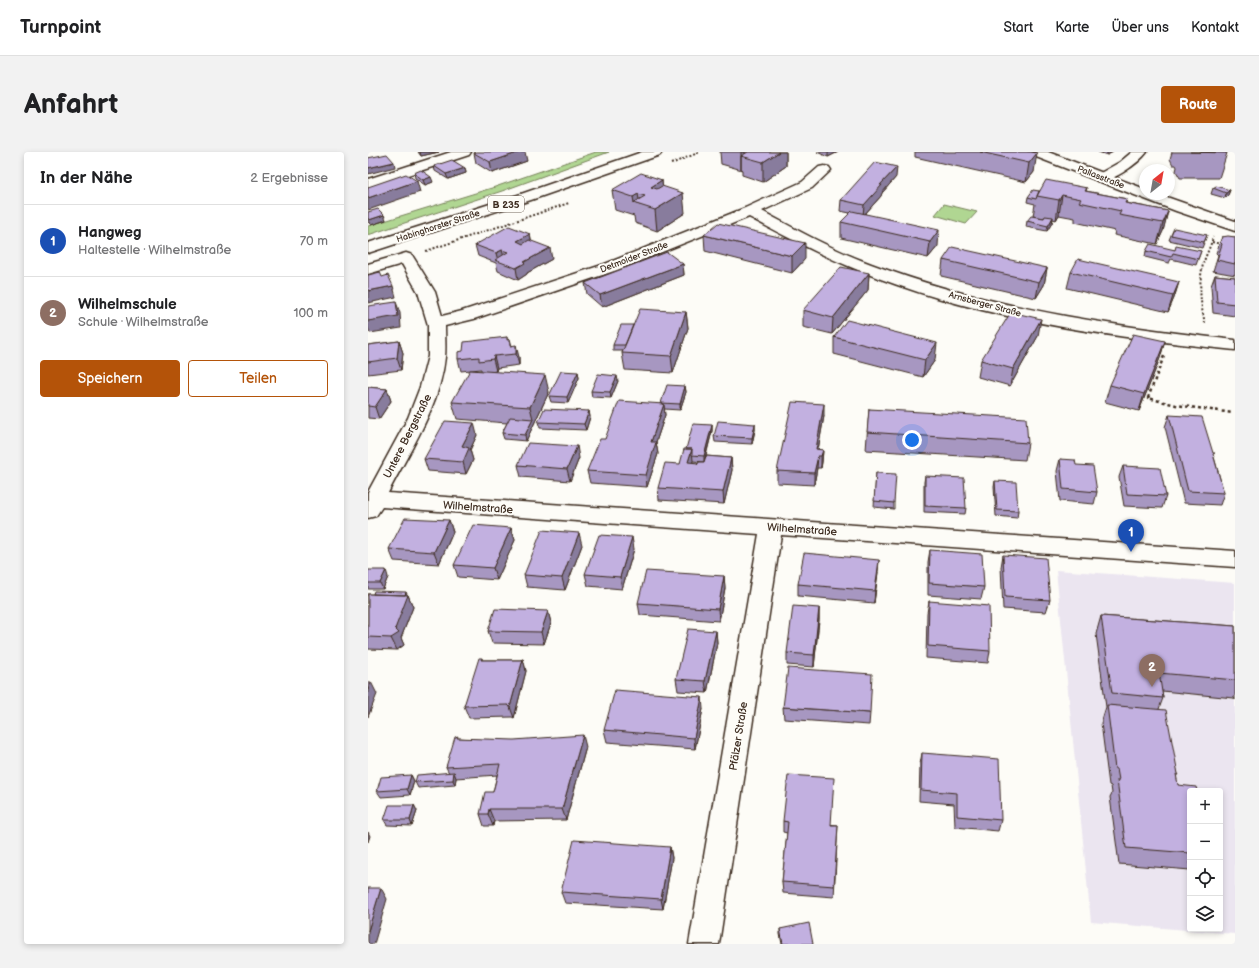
<!DOCTYPE html>
<html lang="de">
<meta charset="utf-8">
<style>
body{margin:0;font-family:"Balsamiq Sans",sans-serif;background:#f2f2f2;color:#202124}
.controls{position:absolute;right:12px;bottom:12px;display:grid;overflow:hidden;border-radius:4px;box-shadow:0 2px 6px #0003}
.controls button{width:36px;height:36px;display:grid;place-items:center;padding:0;border:0;border-bottom:1px solid #e0e0e0;background:#fff;color:#202124;font:20px sans-serif}
.compass{position:absolute;left:771px;top:12px;width:36px;height:36px;border-radius:50%;background:#fff;box-shadow:0 2px 6px #0003;rotate:31deg}
.you{position:absolute;left:544px;top:288px;width:14px;height:14px;margin:-10px;border:3px solid #fff;border-radius:50%;background:#1a73e8;box-shadow:0 0 0 6px #1a73e833}
.badge{display:grid;place-items:center;width:26px;height:26px;border-radius:50%;background:#b45309;color:#fff;font-size:13px;font-weight:700}
.pin{position:absolute;translate:-50% -33px;filter:drop-shadow(0 1px 2px #0008)}
.pin::after{content:'';position:absolute;top:21px;width:14px;height:12px;background:inherit;clip-path:polygon(0 0,100% 0,50% 100%)}
.list{margin:0;padding:0;list-style:none}
h2{display:flex;justify-content:space-between;align-items:center;height:52px;margin:0;padding:0 16px;font-size:17px}
h2 small{font-size:13px;font-weight:400;color:#757577}
.list li{display:grid;grid-template-columns:26px 1fr auto;gap:12px;align-items:center;box-sizing:border-box;height:72px;padding:0 16px;border-top:1px solid #e0e0e0}
.list b{display:block;font-size:15px;white-space:nowrap}
.list p{margin:0;font-size:13px;white-space:nowrap;color:#757577}
.list em{font-size:13px;font-style:normal;color:#757577}
.actions{display:flex;gap:8px;padding:12px 16px}
.actions a{flex:1;padding:9px 0;border:1px solid #b45309;border-radius:4px;text-align:center;font-size:14px;color:#b45309}
.actions .main{background:#b45309;color:#fff}
.icon{flex:none;width:22px;height:22px;fill:none;stroke:currentColor;stroke-width:2;stroke-linecap:round;stroke-linejoin:round}
.map{position:relative;flex:none;width:867px;height:792px;overflow:hidden;border-radius:4px}
header{display:flex;align-items:center;gap:24px;box-sizing:border-box;height:56px;padding:0 20px;background:#fff;border-bottom:1px solid #e0e0e0}
header strong{font-size:19px}
nav{display:flex;gap:22px;margin-inline-start:auto;font-size:14px}
.intro{display:flex;align-items:center;justify-content:space-between;box-sizing:border-box;height:96px;padding:0 24px}
h1{margin:0;font-size:28px}
.button{padding:10px 18px;border-radius:4px;background:#b45309;color:#fff;font-size:14px;font-weight:700}
main{display:flex;gap:24px;padding:0 24px}
aside{flex:1;background:#fff;border-radius:4px;box-shadow:0 2px 6px #0003}
.map>svg:first-child{display:block}
.built{fill:#ebe5f0;fill-rule:evenodd}
.green{fill:#b0d692;stroke:#768058}
.lines{fill:none;stroke-linecap:round;stroke-linejoin:round}
.street-casing{stroke:#3b2a1e;stroke-width:3}
.secondary-casing{stroke:#3b2a1e;stroke-width:3}
.primary-casing{stroke:#3b2a1e;stroke-width:3}
.path-far1{stroke:#3b2a1e;stroke-width:2;stroke-dasharray:2 2;stroke-linecap:butt}
.path{stroke:#3b2a1e;stroke-width:2.5;stroke-dasharray:3 3;stroke-linecap:butt}
.street{fill:#fdfcf7;fill-rule:evenodd}
.secondary{fill:#fdfcf7;fill-rule:evenodd}
.primary{fill:#fdfcf7;fill-rule:evenodd}
.wall{fill:#a797c1;stroke:#3b2a1e;fill-rule:evenodd}
.shaded-wall{fill:#887b9d;stroke:#3b2a1e}
.building{fill:#c2b0e0;stroke:#3b2a1e}
.labels{text-anchor:middle;stroke-width:4;stroke-linejoin:round;paint-order:stroke}
.far-street-label{font-size:9px;fill:#3b2a1e;stroke:#fdfcf7}
.shield{fill:#fdfcf7;stroke:#75695f;stroke-width:1}
.shield-label{font-size:10px;font-weight:bold;fill:#3b2a1e}
.street-label{font-size:11px;fill:#3b2a1e;stroke:#fdfcf7}
</style>
<header>
<strong>Turnpoint</strong>
<nav><a>Start</a><a>Karte</a><a>Über uns</a><a>Kontakt</a></nav>
</header>
<div class="intro"><h1>Anfahrt</h1><a class="button">Route</a></div>
<main>
<aside>
<h2>In der Nähe<small>2 Ergebnisse</small></h2>
<ul class="list">
<li><span class="badge" style="background:#1a4fb4">1</span><div><b>Hangweg</b><p>Haltestelle · Wilhelmstraße</p></div><em>70 m</em></li>
<li><span class="badge" style="background:#8d6e63">2</span><div><b>Wilhelmschule</b><p>Schule · Wilhelmstraße</p></div><em>100 m</em></li>
</ul>
<div class="actions"><a class="main">Speichern</a><a>Teilen</a></div>
</aside>
<div class="map">
<svg width="867" height="792" viewBox="0 0 867 792">
<rect width="100%" height="100%" fill="#fdfcf7"/>
<filter id="ink" filterUnits="userSpaceOnUse"><feTurbulence type="fractalNoise" baseFrequency=".025" numOctaves="2"/><feDisplacementMap in="SourceGraphic" scale="8" xChannelSelector="R" yChannelSelector="G"/><feConvolveMatrix kernelMatrix="1 2 1 2 8 2 1 2 1" color-interpolation-filters="sRGB"/></filter>
<g filter="url(#ink)">
<path class="built" d="M688,418L867,431V782L723,770ZM822,639H852V777H822Z"/>
<path class="green" d="M228,0H241L134,39L0,83V74L127,35Z
M576,52L609,60L598,72L567,63Z"/>
<g class="lines">
<defs>
<path id="street" d="M83,0H103L101,3L0,36V27Z
M764,0H779C771,11 742,32 729,29L727,26L729,23L752,10Z
M456,14L461,15L463,18L444,36L394,59C429,78 465,98 503,112C620,156 743,174 867,188V198C739,185 609,167 490,118C452,103 417,84 381,65L249,118L106,167L77,174C77,184 78,195 77,205C72,254 42,298 20,341L867,399V415L413,383L351,792H321L391,382L14,355L8,364L0,366V340L40,266L52,235L60,204V173L50,140L34,112L0,122V112L38,101L44,103L67,140L74,164L94,159L237,112L377,56L434,30L451,15Z"/>
<path id="secondary" d="M661,0H680L777,37V42H790L867,69V79L808,59L663,3Z"/>
<path id="primary" d="M274,0H294L292,3L163,48L0,101V91L153,42Z"/>
</defs>
<use href="#street" class="street-casing"/>
<use href="#secondary" class="secondary-casing"/>
<use href="#primary" class="primary-casing"/>
<path class="path-far1" d="M303,12L332,0
M844,90L853,92
M58,99L201,51
M837,171C832,151 830,129 836,109C839,101 843,93 845,85"/>
<path class="path" d="M796,204L780,246L808,253L865,261"/>
<use href="#street" class="street"/>
<use href="#secondary" class="secondary"/>
<use href="#primary" class="primary"/>
</g>
<path class="wall" d="M50,0H71L53,4Z
M352,0H418V14L395,30L374,23V18L353,12Z
M449,0H470L460,5Z
M547,0H663L666,20L658,30L547,5Z
M730,0H745L739,3Z
M804,0H858L859,1L851,26H812L808,19L809,15L808,13H805L802,7Z
M106,1L159,9L124,21L108,11Z
M66,14L97,16L98,21L80,27L67,19Z
M46,21L65,30L57,33L47,26Z
M528,25L514,41L513,44L497,62L570,94L560,106L473,86V70L482,61L472,59L473,48Z
M294,28V34L317,61L289,79L267,71L266,64L247,58L244,38Z
M719,36L718,39L759,47L758,51L800,59L795,79L789,92L746,83L747,79L707,70V66L691,63L688,68L685,67L684,71L679,79L658,75L659,69L676,66L665,64L667,52L659,50L660,45L671,39Z
M845,36L862,38L860,43L857,46L843,42Z
M0,60L16,63L18,68L3,73L0,70Z
M162,82L163,89L184,107L159,121V122L150,128L130,119L128,111L110,104L107,93Z
M336,83L437,107L424,121L337,99Z
M803,83H839L834,96L801,88Z
M854,85H867V123L845,119L850,103L848,101Z
M807,98L833,99L828,113L803,107L801,111L777,105L778,99Z
M575,108L679,116L676,133L668,146L573,124Z
M315,112L316,123L234,155L219,142L217,131Z
M703,120L811,130L806,146L800,160L699,136Z
M501,121L500,138L464,182L435,175V158Z
M847,123L867,125V164L845,161L843,134Z
M318,160L320,176L305,221L257,218L254,201L255,199H245V193L265,173Z
M670,184L642,234L610,225L613,208Z
M139,185V188L142,187L144,194L151,205V213L129,216L128,219L122,220L181,240L158,289L136,287L134,281L139,271L89,267L84,250L113,219V217L93,219L90,207L95,199Z
M466,185L567,208L555,225L466,202Z
M31,189L35,201L33,218L0,222V193Z
M797,189L792,206L771,259L737,250L742,233Z
M210,220L211,226L200,251L183,250L181,244Z
M250,229L243,246L224,245L223,239Z
M317,234L318,240L312,258L296,257L297,263L288,290L290,302L279,335L222,331L219,319L237,287L293,251Z
M0,235L19,237L23,249L11,267L0,266Z
M501,257L660,291L657,308L498,298Z
M221,259L222,265L218,278L172,276L170,270Z
M801,263L846,305L856,341L852,353L816,351L797,275Z
M456,264L450,298H455L454,310L453,316H449L446,333L409,331V319Z
M387,272V278L384,292L347,290L346,284Z
M344,273V279L338,304L363,306L364,318L356,352L291,348L290,336L312,312ZM325,309L336,310L330,312L324,310Z
M109,283L102,298L105,308L98,322L60,319L56,307Z
M211,306L202,329L153,325L150,313Z
M692,307L708,313L729,340L726,352L692,349L689,319Z
M755,314L798,344L794,356L756,354L751,325Z
M508,321L526,351V357L506,355Z
M557,324L598,356L597,362L556,360V330Z
M627,329L650,359L649,366L628,364L626,335Z
M81,368L85,380L71,412L26,409L21,397Z
M143,376L147,388L129,428L90,425L86,413Z
M214,393L197,438L159,435L156,423Z
M266,397L254,437L220,434L217,422Z
M562,398L616,435L613,447L560,443V410Z
M635,403L682,448L678,460L635,457L633,415Z
M0,418L20,425L15,437H0Z
M510,420L506,451L430,444V432Z
M356,424L357,436L351,469L272,463L270,451Z
M0,442L40,443L45,455L33,486L36,493L29,498L0,497Z
M561,449L622,499L620,511L558,506L559,461Z
M451,456V468L446,515L419,513V501Z
M180,459L183,471L176,492L124,491L120,479Z
M733,464L867,474V548L866,546L794,539L795,546L791,557L810,622L808,625L810,633L822,639V718L751,712L742,645L744,641L743,634L741,633L733,571L738,555L728,482Z
M348,479L349,491L339,541L310,539L308,527Z
M114,506V508H152L155,507L158,519L146,566L144,565L101,566L96,554Z
M415,555L502,561L501,573L416,567Z
M335,557L327,597L239,590L236,578Z
M90,586L218,595L198,668L126,669L125,674H116L112,662L125,640L129,623L88,626L87,633L50,636L47,630L81,621L78,615Z
M554,601L633,668L630,679L587,675L586,652L551,649L552,612Z
M43,623L46,629L42,643L13,645L9,639Z
M46,653L49,659L44,674L19,673L16,668Z
M415,669L470,673L466,745L415,741L414,730L419,681L415,680Z
M302,695L304,706L295,757L197,751L193,740Z
M412,777L445,792H414L412,782Z"/>
<path class="shaded-wall" d="M52,0H71L53,4Z
M152,0H157L159,9L124,21L122,10Z
M373,0H377V5L373,4V18Z
M411,0H418V14L395,30V10Z
M460,0H470L460,5Z
M739,0H745L739,3Z
M669,1L666,20L658,30L661,11Z
M26,10L27,15L0,22V16Z
M529,15L528,25L514,41L513,44L495,64L496,53L512,33Z
M97,16L98,21L80,27L78,22Z
M63,25L65,30L57,33L55,28Z
M294,28L296,48L283,35Z
M49,29L52,40L0,58V46Z
M862,38L860,43L857,46L858,41Z
M315,41L317,61L289,79L287,58Z
M270,42L272,53L266,51L265,45Z
M694,43L691,63L688,68L691,48Z
M800,59L795,79L789,92L795,71Z
M16,63L18,68L3,73L1,68Z
M685,65L684,71L679,79L680,74Z
M571,78L570,94L560,106L562,90Z
M162,82L164,93L151,100L149,89Z
M437,91V107L424,121V104Z
M182,96L184,107L159,121V122L150,128L148,116L156,110Z
M134,98L137,109H130L128,101Z
M315,112L316,123L234,155L232,143Z
M679,116L676,133L668,146L671,130Z
M501,121L500,138L464,182L465,166Z
M811,130L806,146L800,160L805,144Z
M25,134L28,145L0,151V139Z
M28,150L32,161L33,176L2,181L0,175V169Z
M318,160L320,176L305,221L303,204Z
M673,167L670,184L642,234L645,217Z
M31,189L35,201L33,218L29,206Z
M797,189L792,206L771,259L776,242Z
M569,191L567,208L555,225L557,208Z
M148,193L151,205V213L148,202Z
M126,204L129,216L128,219L125,207Z
M210,220L211,226L200,251L199,245Z
M177,223L181,240L158,289L157,283L165,267L162,255Z
M249,224L250,229L243,246L242,240Z
M317,234L318,240L312,258V252Z
M19,237L23,249L11,267L7,255Z
M296,252L297,263L288,290L290,302L279,335L278,323L283,290Z
M456,252V264L448,309V297Z
M221,259L222,265L218,278L216,272Z
M106,271L109,283L102,298L105,308L98,322L95,310L94,294Z
M387,272V278L384,292V286Z
M344,273V279L336,310V304Z
M209,294L211,306L202,329L199,317Z
M324,297L325,309L321,322L320,310Z
M455,298L454,310L453,316V304Z
M450,304L449,316L446,333V321Z
M363,306L364,318L356,352L355,340Z
M81,368L85,380L71,412L66,400Z
M143,376L147,388L129,428L125,416Z
M211,381L214,393L197,438L194,426Z
M264,385L266,397L254,437L252,425Z
M511,408L510,420L506,451L507,439Z
M18,418L20,425L15,437L12,431Z
M356,424L357,436L351,469L350,457Z
M38,440L40,444V443L45,455L33,486L36,493L29,498L23,486L27,477L35,449Z
M451,456V468L446,515V503Z
M180,459L183,471L176,492L173,480Z
M348,479L349,491L339,541L337,529Z
M155,507L158,519L146,566L142,555Z
M3,530L9,542L0,565V538Z
M334,545L335,557L327,597L326,586Z
M215,583L218,595L198,668L194,657Z
M86,620L88,626L87,633L85,628Z
M43,623L46,629L42,643L39,637Z
M46,653L49,659L44,674L42,668Z
M121,657L126,669L125,674L120,662Z
M0,680L2,684L0,690Z
M302,695L304,706L295,757L293,747Z
M13,736L19,747L6,792H0V779Z"/>
<path class="building" d="M108,0H152L122,10L106,1Z
M380,0H411L395,10L373,4Z
M612,0H663L669,1L661,11Z
M822,0H858L859,1Z
M19,2L26,10L0,16V6Z
M84,8L97,16L78,22L66,14Z
M507,10L529,15L512,33H514L496,53L473,48Z
M53,18L63,25L55,28L46,21Z
M273,21L294,28L283,35L289,37L294,34L315,41L287,58L265,51L277,44L270,42L265,45L244,38Z
M38,22L49,29L0,46V35Z
M678,28L719,36L717,39L759,47L757,51L800,59L795,71L751,63L753,59L711,50L713,47L694,43L691,48L669,44Z
M848,34L862,38L858,41L845,36Z
M665,38L671,39L669,44L668,47L660,45Z
M10,57L16,63L1,68L0,66V60Z
M484,59L571,78L562,90L473,70Z
M663,64L676,66L677,64L685,65L680,74L659,69Z
M350,71L437,91L424,104L336,83Z
M141,74L162,82L149,89L155,92L161,88L182,96L156,110L157,111L148,116L127,108L140,100L134,98L128,101L107,93Z
M806,76L839,83L836,90L803,83Z
M860,84L867,85V112L849,108L854,92L852,90L854,85Z
M782,92L807,98L808,94L833,99L830,107L805,101L803,105L778,99Z
M584,95L679,116L671,130L575,108Z
M299,100L315,112L232,143L217,131Z
M710,107L811,130L805,144L703,120Z
M473,115L501,121L465,166L435,158Z
M12,120L14,125L20,123L25,134L0,139V123Z
M847,123L867,125V152L849,150Z
M28,150L30,164L0,169V154Z
M272,157L318,160L303,204L254,201Z
M643,160L673,167L645,217L613,208Z
M479,168L569,191L557,208L466,185Z
M253,173H265L257,193H245Z
M765,182L797,189L776,242L742,233Z
M139,185V188L142,187V194L148,193V202L126,204L125,207L111,209V205L90,207V200L95,199L96,190Z
M31,189L29,206L0,210V193Z
M102,218L177,223L162,255L84,250Z
M193,219L210,220L199,245L181,244Z
M230,222L249,224L242,240L223,239Z
M299,233L317,234L312,252L293,251Z
M0,235L19,237L7,255L0,254Z
M251,249L296,252L283,290H288L278,323L219,319L232,287H237Z
M424,250L456,252L448,297L455,298L453,304H450L446,321L409,319Z
M176,257L221,259L216,272L170,270Z
M501,257L658,266L660,291L499,280Z
M801,263L834,265L845,301H847L845,302L856,341L820,339Z
M142,265L165,267L157,283L134,281Z
M77,269L106,271L94,294L101,296L95,310L56,307Z
M350,269L387,272L384,286L346,284Z
M325,272L344,273L336,304L324,303V297H318Z
M160,291L209,294L199,317L150,313Z
M316,297H324L320,310L330,311L329,313L331,310H336L338,304L363,306L355,340L290,336L297,311L312,312Z
M692,307L707,308L708,313L725,314L729,340L695,337Z
M755,314L792,316L798,344L759,342Z
M508,321L528,322L526,351L506,349Z
M557,324L596,326L598,356L557,354Z
M627,329L648,330L650,359L629,358Z
M37,366L81,368L66,400L21,397Z
M105,373L143,376L125,416L86,413Z
M174,378L211,381L194,426L156,423Z
M231,383L264,385L252,425L217,422Z
M562,398L614,402L616,435L561,431Z
M436,401L511,408L507,439L430,432Z
M635,403L678,406L682,448L637,445Z
M0,418H18L12,431H0Z
M278,419L356,424L350,457L270,451Z
M6,439L38,440L37,443L5,442Z
M0,442L40,443L27,477L31,481L23,486L0,485Z
M561,449L621,454L622,499L560,494Z
M425,454L451,456L446,503L419,501Z
M127,457L180,459L173,480L120,479Z
M733,464L867,474V528L791,521L795,546L744,541Z
M320,477L348,479L337,529L308,527Z
M111,506H114L113,508H152L155,507L142,555L140,553L96,554Z
M420,516L504,522L502,561L415,555Z
M0,530H3L0,538Z
M247,538L334,545L326,586L236,578Z
M739,553L798,558L810,622H808L810,633L828,635L829,639H822V701L758,696L749,628H751L749,617H747Z
M215,583L194,657H121L120,662H112L117,640H125L132,612L78,615L87,585L90,584L89,586L146,588Z
M554,601L631,607L633,668L589,664V641L553,638Z
M86,620L85,628L47,630L49,623Z
M43,623L39,637L9,639L13,625Z
M420,623L466,626L463,673H470L466,734L414,730L420,670L415,669Z
M21,653H46L42,668H16Z
M206,688L302,695L293,747L193,740Z
M0,736H13L0,779Z
M441,771L445,792H415L412,777Z"/>
</g>
<g class="labels">
<g class="far-street-label">
<text transform="translate(733 25) rotate(21)" y="3">Pallasstraße</text>
<text transform="translate(70 74) rotate(-18)" y="3">Habinghorster Straße</text>
<text transform="translate(266 105) rotate(-21)" y="3">Detmolder Straße</text>
<text transform="translate(617 152) rotate(15)" y="3">Arnsberger Straße</text>
</g>
<rect class="shield" x="120" y="44" width="36" height="16" rx="3"/>
<g class="shield-label">
<text x="138" y="56">B 235</text>
</g>
<g class="street-label">
<text transform="translate(39 284) rotate(-63)" y="4">Untere Bergstraße</text>
<text transform="translate(110 355) rotate(4)" y="4">Wilhelmstraße</text>
<text transform="translate(434 377) rotate(4)" y="4">Wilhelmstraße</text>
<text transform="translate(370 584) rotate(-81)" y="4">Pfälzer Straße</text>
</g>
</g>
</svg>
<div class="controls">
<button>+</button>
<button>−</button>
<button><svg class="icon" aria-label="locate" viewBox="0 0 24 24"><circle cx="12" cy="12" r="6"/><path d="M12 2v4M12 18v4M2 12h4M18 12h4"/></svg></button>
<button><svg class="icon" aria-label="layers" viewBox="0 0 24 24"><path d="M12 4l9 5-9 5-9-5zM3 14l9 5 9-5"/></svg></button>
</div>
<svg class="compass" viewBox="-18 -18 36 36"><path d="M0-13l5 13h-10z" fill="#e53935"/><path d="M0 13l5-13h-10z" fill="#757577"/></svg>
<div class="you"></div>
<div class="pin badge" style="left:763px;top:400px;background:#1a4fb4">1</div>
<div class="pin badge" style="left:784px;top:535px;background:#8d6e63">2</div>
</div>
</main>
